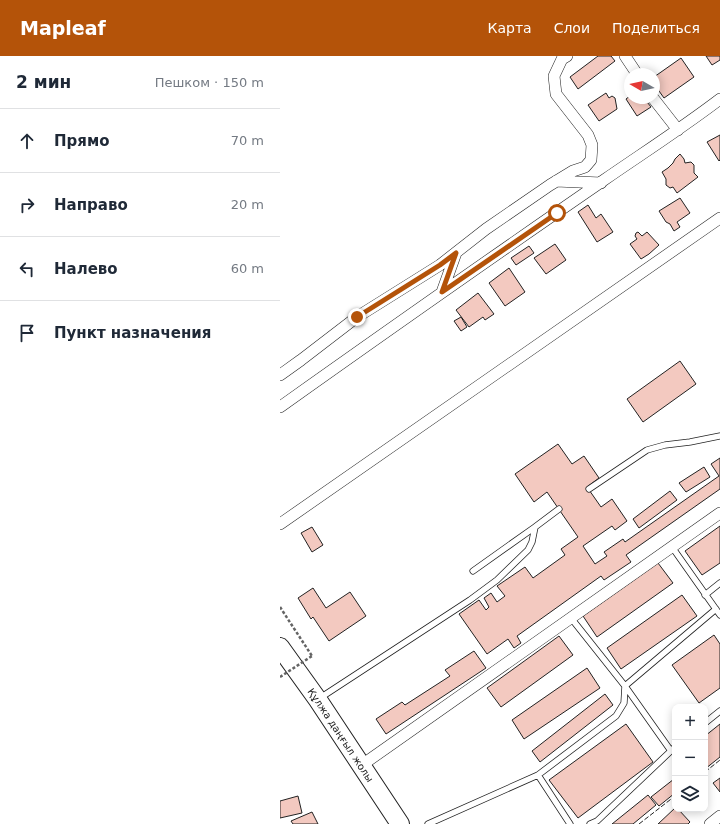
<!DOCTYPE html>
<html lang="ru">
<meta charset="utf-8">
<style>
body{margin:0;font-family:"DejaVu Sans",sans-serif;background:#f2f2f3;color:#1f2937}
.controls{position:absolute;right:12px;bottom:12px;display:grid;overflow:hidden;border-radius:8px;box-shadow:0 2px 10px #0003}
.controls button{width:36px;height:36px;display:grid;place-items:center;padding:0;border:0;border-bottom:1px solid #e0e1e3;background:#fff;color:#1f2937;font:20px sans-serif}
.compass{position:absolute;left:344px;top:12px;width:36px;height:36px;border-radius:50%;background:#fff;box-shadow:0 2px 10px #0003;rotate:279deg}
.stop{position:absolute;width:12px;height:12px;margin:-9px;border:3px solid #b45309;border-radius:50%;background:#fff}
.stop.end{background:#b45309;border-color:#fff;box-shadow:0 1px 4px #0008}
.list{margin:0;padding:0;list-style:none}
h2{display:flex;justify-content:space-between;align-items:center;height:52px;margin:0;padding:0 16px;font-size:17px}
h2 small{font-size:13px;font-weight:400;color:#747a83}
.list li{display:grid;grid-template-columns:26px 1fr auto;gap:12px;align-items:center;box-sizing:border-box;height:64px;padding:0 16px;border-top:1px solid #e0e1e3}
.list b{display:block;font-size:15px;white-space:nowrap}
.list em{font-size:13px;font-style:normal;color:#747a83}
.icon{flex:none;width:22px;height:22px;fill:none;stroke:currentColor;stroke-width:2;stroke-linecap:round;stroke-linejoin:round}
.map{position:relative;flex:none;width:440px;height:768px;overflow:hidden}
header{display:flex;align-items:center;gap:24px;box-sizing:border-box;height:56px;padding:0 20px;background:#b45309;color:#fff}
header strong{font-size:19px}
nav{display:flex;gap:22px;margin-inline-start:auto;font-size:14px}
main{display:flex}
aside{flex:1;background:#fff}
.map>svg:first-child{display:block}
.building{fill:#f3c9c0;stroke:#222}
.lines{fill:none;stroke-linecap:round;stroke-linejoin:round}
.lane-casing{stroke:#222;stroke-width:7}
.street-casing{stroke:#222;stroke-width:12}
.primary-casing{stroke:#222;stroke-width:20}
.path{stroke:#646464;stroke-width:2.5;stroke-dasharray:3 2;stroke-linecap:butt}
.lane{stroke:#fff;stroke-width:5.5}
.street{stroke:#fff;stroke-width:11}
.primary{stroke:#fff;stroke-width:18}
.path-bridge{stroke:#646464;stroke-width:2.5;stroke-dasharray:3 2;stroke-linecap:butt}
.fence{stroke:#222;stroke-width:1;stroke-dasharray:5 2;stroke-linecap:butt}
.route{stroke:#b45309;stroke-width:5}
.labels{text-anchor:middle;stroke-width:3;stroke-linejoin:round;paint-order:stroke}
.street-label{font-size:10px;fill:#222;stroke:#fff}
</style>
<header>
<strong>Mapleaf</strong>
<nav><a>Карта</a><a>Слои</a><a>Поделиться</a></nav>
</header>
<main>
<aside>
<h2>2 мин<small>Пешком · 150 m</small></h2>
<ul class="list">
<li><svg class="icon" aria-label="ahead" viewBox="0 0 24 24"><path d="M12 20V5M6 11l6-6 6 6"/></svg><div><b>Прямо</b></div><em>70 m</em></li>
<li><svg class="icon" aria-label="right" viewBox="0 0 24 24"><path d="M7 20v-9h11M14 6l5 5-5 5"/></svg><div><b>Направо</b></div><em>20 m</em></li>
<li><svg class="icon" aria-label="left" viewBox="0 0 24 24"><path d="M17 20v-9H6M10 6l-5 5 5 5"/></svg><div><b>Налево</b></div><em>60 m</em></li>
<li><svg class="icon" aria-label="arrive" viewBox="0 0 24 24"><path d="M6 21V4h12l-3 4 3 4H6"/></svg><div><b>Пункт назначения</b></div></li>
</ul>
</aside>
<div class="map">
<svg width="440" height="768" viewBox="0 0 440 768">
<rect width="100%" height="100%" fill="#fff"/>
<path class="building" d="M318,0H331L335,5L298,33L290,21Z
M426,0H440V4L432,9Z
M401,2L414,21L384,42L374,28V21Z
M326,37L329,42L332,40L335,42L337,53L319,65L308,49Z
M350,40V42H364L371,51L357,60L346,43Z
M440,79V104L439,105L427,86Z
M400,98L404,103L405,107L411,106L414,109V117L418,121L397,137L393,131L390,132L386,129V123L382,116L388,112L393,107L395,103Z
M400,142L410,157L397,166L400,171L394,175L390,168L386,166L379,155Z
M308,149L316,162L321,158L333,176L317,186L298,156Z
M358,176L362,180L367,176L379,189L369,198L361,203L350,188L357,183L355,180L356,177Z
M275,188L286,204L266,218L254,202Z
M249,190L254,197L236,209L231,202Z
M229,212L245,236L225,250L209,227Z
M198,237L214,258L205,264L203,261L189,271L176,254Z
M181,261L187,271L181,275L174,265Z
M400,305L416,328L363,366L347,343Z
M278,388L292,408L304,400L319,422L307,431L321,451L332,443L347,465L335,474L332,470L303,490L315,508L327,500L324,496L343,483L345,486L439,420L431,408L440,402V433L346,499L351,506L324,524L321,520L237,580L241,587L234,592L228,583L207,598L179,558L199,544L206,554L209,551L204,542L211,537L217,546L225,540L217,530L245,511L253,522L285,499L281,493L298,481L267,436L254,446L235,418Z
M424,411L430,421L406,436L399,427Z
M390,435L397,444L359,472L353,463Z
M440,470V507L422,519L405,495Z
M32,471L43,489L32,496L21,477Z
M378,507L393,527L317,581L303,560Z
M33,532L46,552L70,536L86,560L49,585L33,561L31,563L18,542Z
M402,539L417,560L341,613L327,592Z
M434,579L440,588V632L419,647L392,609Z
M279,580L293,599L221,651L207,632Z
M194,595L206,612L106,678L96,663L122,646L125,649L170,620L165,614Z
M307,612L320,632L244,683L232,664Z
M325,638L333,649L260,706L252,695Z
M346,668L373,706L298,762L269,724Z
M440,668V701L425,713V680Z
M395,719V737L379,750L371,741L394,723L392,721Z
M440,722V736L433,727Z
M368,739L376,749L353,768H332Z
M18,740L22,757L0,762V745Z
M395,752V753H398L410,766L408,768H378Z
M32,756L38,768H13L11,765Z"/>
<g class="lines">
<defs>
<path id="lane" d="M309,433L367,394L385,389L410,386L440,380
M392,491L440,559
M193,515L255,471
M425,539L440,527
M291,562L345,630L391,695
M40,642L190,544L217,524L248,494L252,486L255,471L279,453
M425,667L440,655
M258,719L290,768
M148,768L258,719L336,660L344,647L345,630L436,553
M310,768L317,765L395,691"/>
<path id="street" d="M345,0L357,18
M373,42L398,74
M276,125L321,127
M162,236L176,197
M0,319L21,304L77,261L160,209L206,173L270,129L293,115L305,111L311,104L312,89L308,79L276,38L274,20L282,3L287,0
M0,351C107,275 215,199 324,124C363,97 402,72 440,43
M0,468L440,162
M82,709L440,457
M430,768L440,760"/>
<g id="primary">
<path id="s1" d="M0,591L38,644L120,768"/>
</g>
</defs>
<use href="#lane" class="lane-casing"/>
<use href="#street" class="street-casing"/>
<use href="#primary" class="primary-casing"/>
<path class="path" d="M0,551L32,600"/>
<use href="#lane" class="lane"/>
<use href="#street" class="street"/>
<use href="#primary" class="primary"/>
<path class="path-bridge" d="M0,621L32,600"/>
<path class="fence" d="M425,716L440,704
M359,768L395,740"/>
</g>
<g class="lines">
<path class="route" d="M77,261L160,209L176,197L162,236L277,157"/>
</g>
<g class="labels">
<g class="street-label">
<text dy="4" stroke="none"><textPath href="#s1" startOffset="107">Құлжа даңғыл жолы</textPath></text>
</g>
</g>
</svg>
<div class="controls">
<button>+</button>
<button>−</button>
<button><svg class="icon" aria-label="layers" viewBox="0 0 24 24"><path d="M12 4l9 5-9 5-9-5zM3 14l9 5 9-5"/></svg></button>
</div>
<svg class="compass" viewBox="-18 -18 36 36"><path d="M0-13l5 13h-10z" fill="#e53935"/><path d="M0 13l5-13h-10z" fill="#747a83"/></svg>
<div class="stop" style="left:277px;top:157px"></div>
<div class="stop end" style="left:77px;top:261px"></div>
</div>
</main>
